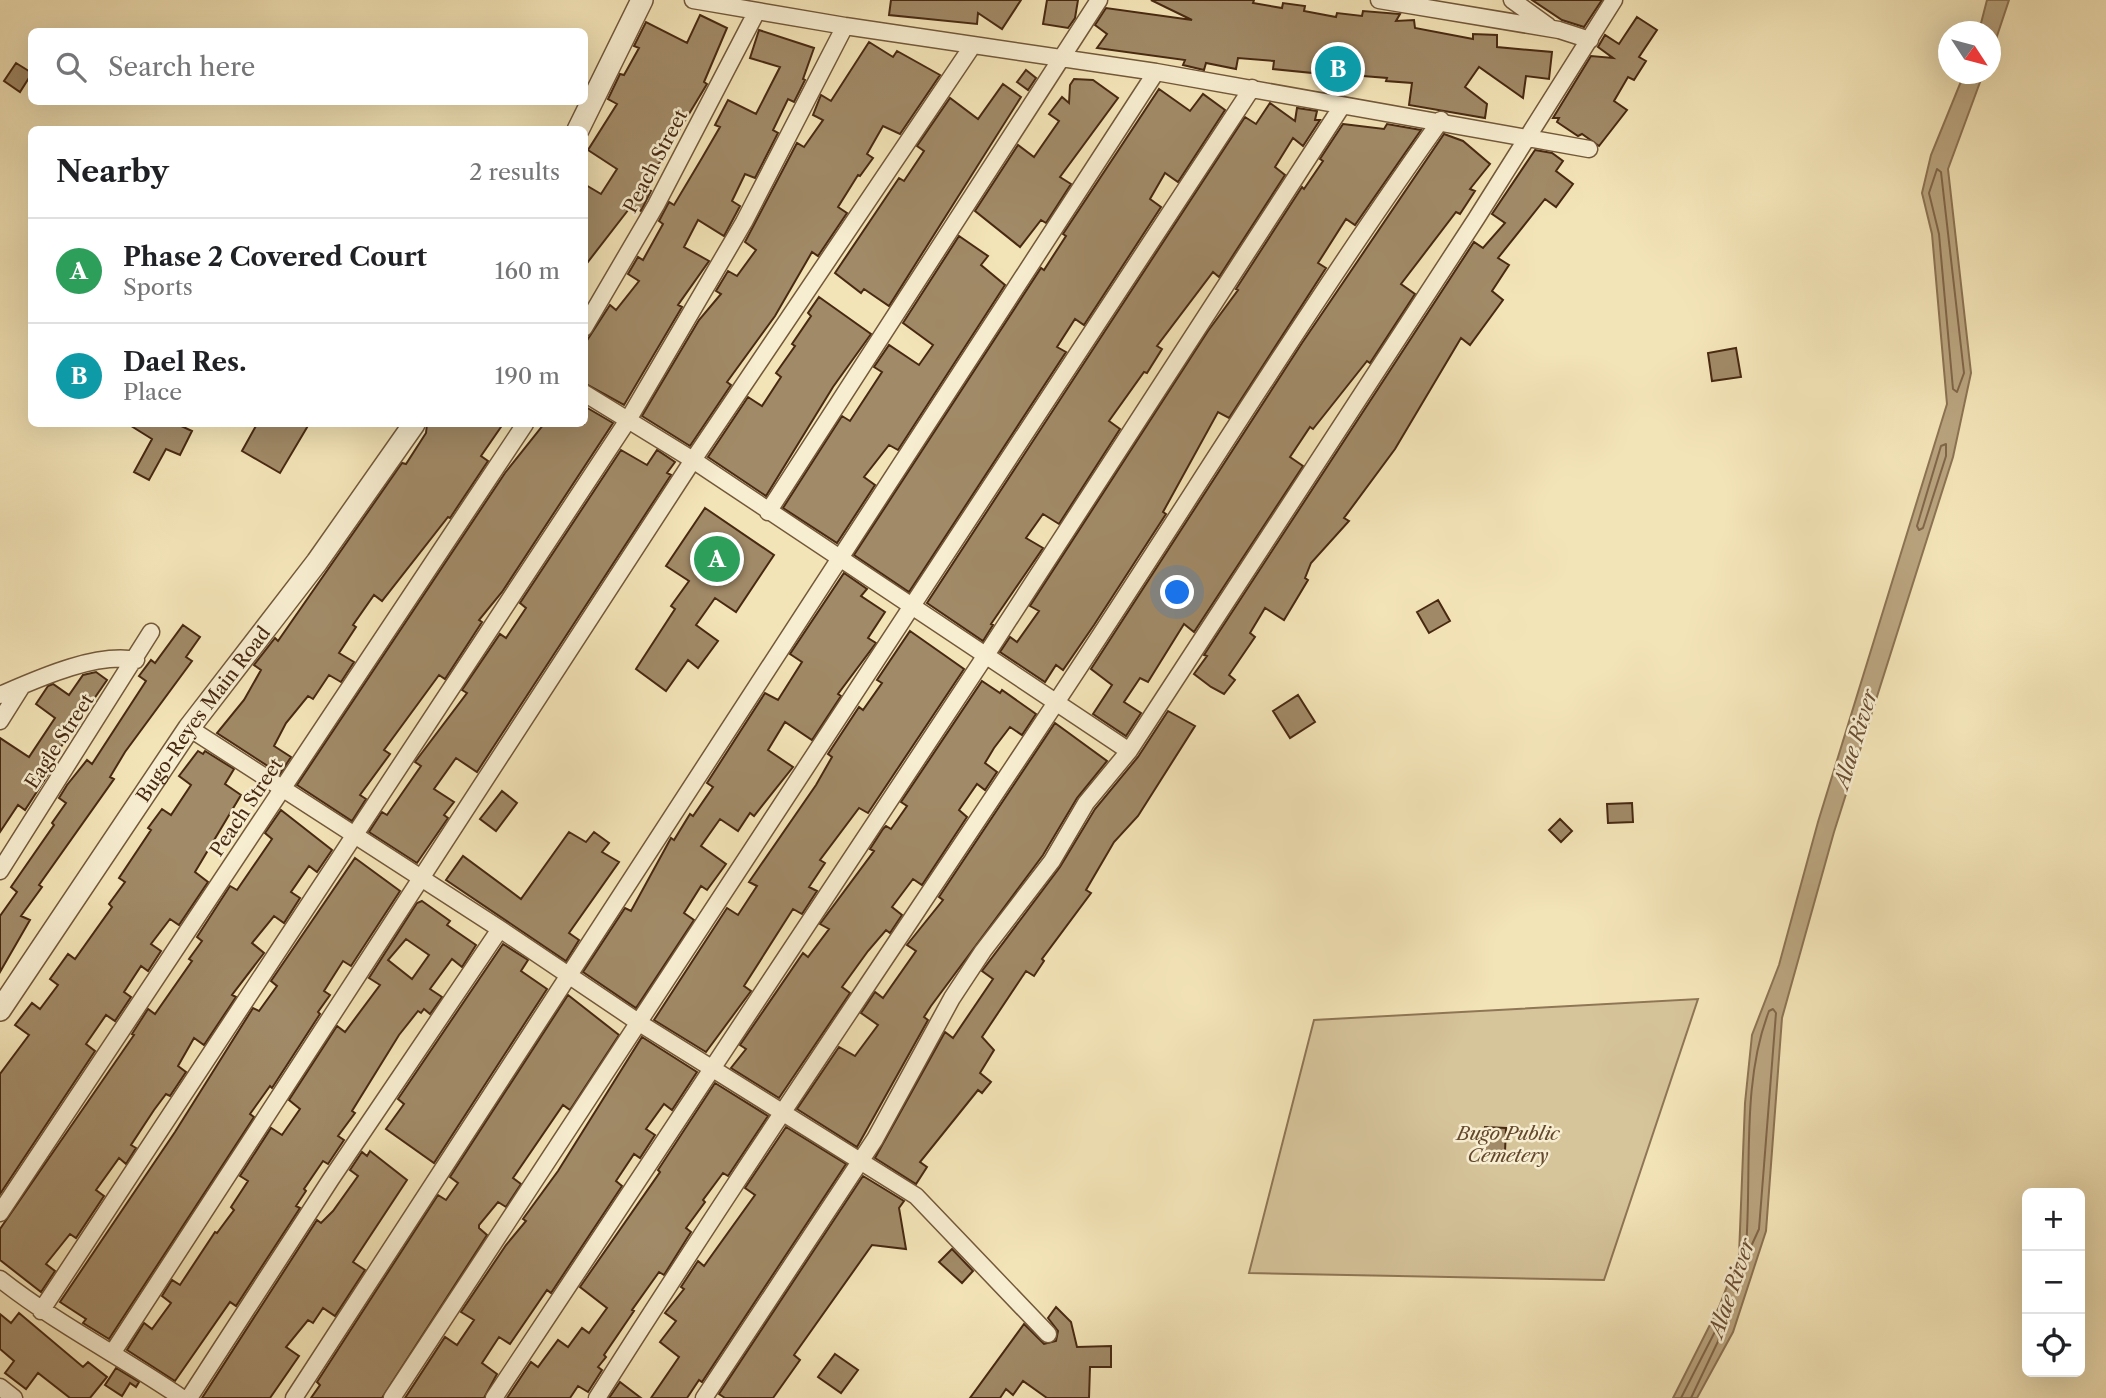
<!DOCTYPE html>
<meta charset="utf-8">
<style>
body{margin:0;font-family:"Libre Caslon Text",serif;background:#f2f2f2;color:#202124}
.controls{position:absolute;right:21px;bottom:21px;display:grid;overflow:hidden;border-radius:10px;box-shadow:0 7px 28px #0002}
.controls button{width:63px;height:63px;display:grid;place-items:center;padding:0;border:0;border-bottom:2px solid #e0e0e0;background:#fff;color:#202124;font:35px sans-serif}
.compass{position:absolute;left:1938px;top:21px;width:63px;height:63px;border-radius:50%;background:#fff;box-shadow:0 7px 28px #0002;rotate:126deg}
.you{position:absolute;left:1178px;top:593px;width:24px;height:24px;margin:-18px;border:5px solid #fff;border-radius:50%;background:#1a73e8;box-shadow:0 0 0 10px #1a73e833}
.badge{display:grid;place-items:center;width:46px;height:46px;border-radius:50%;background:#d93025;color:#fff;font-size:23px;font-weight:700}
.pin{position:absolute;translate:-50% -50%;border:4px solid #fff;box-shadow:0 2px 7px #0006}
.list{margin:0;padding:0;list-style:none}
h2{display:flex;justify-content:space-between;align-items:center;height:91px;margin:0;padding:0 28px;font-size:30px}
h2 small{font-size:23px;font-weight:400;color:#757577}
.list li{display:grid;grid-template-columns:46px 1fr auto;gap:21px;align-items:center;box-sizing:border-box;height:105px;padding:0 28px;border-top:2px solid #e0e0e0}
.list b{display:block;font-size:26px;white-space:nowrap}
.list p{margin:0;font-size:23px;white-space:nowrap;color:#757577}
.list em{font-size:23px;font-style:normal;color:#757577}
.icon{flex:none;width:38px;height:38px;fill:none;stroke:currentColor;stroke-width:2;stroke-linecap:round;stroke-linejoin:round}
.map{position:relative;flex:none;width:2106px;height:1398px;overflow:hidden}
.search{position:absolute;background:#fff;box-shadow:0 7px 28px #0002;left:28px;top:28px;width:560px;height:77px;display:flex;align-items:center;gap:18px;box-sizing:border-box;padding:0 24px;border-radius:10px;color:#757577;font-size:26px}
.panel{position:absolute;background:#fff;box-shadow:0 7px 28px #0002;left:28px;top:126px;width:560px;height:301px;border-radius:10px}
.map>svg:first-child{display:block}
.green{fill:#d6c49b;stroke:#8f7656;stroke-width:2}
.water{fill:#b9a47f;stroke:#8c7353;stroke-width:2}
.lines{fill:none;stroke-linecap:round;stroke-linejoin:round}
.shore{stroke:#806648;stroke-width:2}
.building{fill:#a18a67;stroke:#482911;stroke-width:2;fill-rule:evenodd}
.minor-casing{stroke:#73583a;stroke-width:19}
.tertiary-casing{stroke:#73583a;stroke-width:24}
.minor{stroke:#f7edd0;stroke-width:16}
.tertiary{stroke:#f7edd0;stroke-width:21}
.labels{text-anchor:middle;stroke-width:5;stroke-linejoin:round;paint-order:stroke}
.street-label{font-size:19px;fill:#482911;stroke:#f7edd0}
.park-label{font-size:19px;font-style:italic;fill:#64482d;stroke:#f7edd0}
.water-label{font-size:21px;font-style:italic;fill:#6a4e32;stroke:#f7edd0}
</style>
<div class="map">
<svg width="2106" height="1398" viewBox="0 0 2106 1398">
<rect width="100%" height="100%" fill="#f3e4b7"/>
<filter id="stains"><feTurbulence type="fractalNoise" baseFrequency=".00286" numOctaves="4"/><feColorMatrix values="0 0 0 0 .2 0 0 0 0 .09 0 0 0 0 .02 0 0 0 .5 -.17"/></filter>
<radialGradient id="worn" r=".72"><stop offset=".6" stop-color="#630" stop-opacity="0"/><stop offset="1" stop-color="#630" stop-opacity=".3"/></radialGradient>
<path class="green" d="M1698,999L1604,1280L1249,1273L1314,1020Z"/>
<path class="water" d="M1987,0H2009L1991,54L1990,32L1979,31Z
M1964,74H1983L1948,169L1971,373L1953,457L1834,832L1782,1018L1766,1231L1733,1332L1697,1398H1673L1719,1307L1739,1255L1745,1103L1752,1035L1779,965L1818,822L1947,404L1932,234L1922,193L1931,155Z"/>
<g class="lines">
<path class="shore" d="M1937,169L1941,172L1964,373L1957,392L1953,389L1939,234L1929,193Z
M1946,444V456L1923,528L1919,530L1917,526L1941,446Z
M1773,1009L1776,1013L1759,1229L1749,1251L1746,1248C1752,1171 1741,1083 1769,1011Z
M1681,1398L1726,1310L1730,1309L1732,1312L1691,1398"/>
</g>
<path class="building" d="M891,0H1021L1002,29L978,13L977,24L889,15Z
M1047,0H1078L1075,18L1068,28L1043,24Z
M1151,0H1254L1253,3L1282,8L1283,3L1305,6L1304,11L1336,17L1337,13L1362,16L1363,11L1400,14L1396,21L1414,20L1415,28L1473,39V34L1497,35V47L1552,52L1549,79L1526,76L1523,98L1479,67L1465,87L1487,104L1485,118L1409,105L1412,83L1386,81L1387,78L1351,75L1350,85L1321,79L1322,74L1273,69L1274,61L1238,58L1236,69L1206,63L1204,70L1183,65L1185,60L1097,48L1107,34L1095,25L1106,8L1192,20Z
M1532,0H1602L1584,27L1562,20Z
M700,15L727,28L704,82L707,84L657,167L660,169L646,188L651,191L641,211L632,205L584,267V184L601,194L617,169L588,150L617,104L608,99L620,74L624,75L639,48L634,46L646,22L687,43Z
M1637,17L1657,30L1639,57L1646,61L1634,80L1628,77L1614,101L1627,110L1599,146L1582,134L1578,136L1557,122L1559,118H1553L1591,56L1613,58L1598,47L1605,35L1619,44Z
M759,30L814,48L803,79L805,80L794,102L788,99L773,130L778,133L755,178L745,174L732,201L740,206L724,236L698,220L684,247L709,261L678,305L682,307L624,405L584,383V345L610,305L616,310L639,281L628,274L638,257L643,260L663,224L659,221L669,202L674,205L702,158L720,127L715,125L728,100L756,114L780,67L750,58Z
M869,42L893,57L897,51L940,75L900,134L883,126L867,154L873,158L860,176L858,175L838,207L847,213L818,256L812,252L775,316L727,382L731,385L690,446L642,416L699,320L721,294L716,291L728,271L737,276L756,250L745,242L797,143L804,147L823,120L813,115L821,95L831,101Z
M16,63L32,73L20,92L4,81Z
M1026,70L1036,78L1028,90L1017,82Z
M1074,79L1093,80L1118,98L1060,177L1071,184L1046,223L1041,220L1020,247L975,211L1018,145L1034,157L1059,121L1049,114L1062,97L1069,103L1070,85Z
M1003,84L1021,97L889,306L864,289L861,293L835,273L899,178L904,181L924,151L917,146L950,98L978,119Z
M1159,89L1190,111L1203,94L1225,110L1178,182L1165,173L1150,199L1161,207L1084,325L1075,319L1057,347L1066,352L909,592L854,555L1041,268L1044,270L1066,236L1063,234Z
M1270,103L1295,121L1297,108L1317,111L1315,120H1320L1303,146L1293,138L1275,167L1285,175L1219,277L1213,272L1157,346L1162,349L1147,373L1144,372L1109,421L1120,429L1059,524L1043,514L1026,538L1043,548L991,624L993,625L983,641L927,603L1245,117L1256,124Z
M1343,124L1384,129L1387,124L1421,130L1355,225L1346,219L1318,263L1326,268L1229,418L1218,412L1163,512L1166,514L1094,625L1063,670L1056,665L1045,682L1000,652L1010,637L1017,642L1039,611L1030,606L1208,331L1238,290L1236,289L1302,187L1304,189L1323,161L1320,159Z
M1444,134L1463,141L1490,164L1470,189L1475,191L1460,214L1456,212L1401,284L1415,294L1370,363L1367,361L1313,429L1310,427L1290,457L1303,466L1194,632L1184,624L1148,682L1140,678L1124,702L1141,713L1126,736L1093,714L1112,685L1091,669L1302,343Z
M1535,150L1552,153L1563,161L1556,171L1573,184L1556,207L1545,199L1498,258L1509,265L1492,291L1503,300L1470,345L1461,338L1395,449L1344,518L1349,521L1311,563L1305,578L1308,580L1284,620L1265,608L1250,633L1255,637L1229,675L1235,680L1224,694L1211,687L1194,674L1207,656L1204,655L1474,242L1483,248L1505,223L1492,214Z
M959,236L988,256L981,265L1005,285L898,450L889,445L864,477L875,485L837,543L783,508L842,416L850,421L867,395L882,372L874,367L889,345L919,365L933,345L903,323Z
M819,297L871,334L833,387L766,496L708,457L748,397L762,406L781,377L776,373L795,346L792,344L811,316L808,313Z
M1736,348L1741,377L1712,381L1708,353Z
M584,406L613,423L502,592L479,620L482,622L445,679L439,675L384,750L390,754L360,795L366,799L352,821L297,785L505,473L544,424H584Z
M128,424H177L192,431L180,455L166,449L149,480L134,472L152,439Z
M257,424H309L280,473L242,451Z
M427,424H503L481,456L488,461L450,518L448,517L382,601L374,595L353,625L356,627L339,653L354,662L341,682L329,675L313,699L308,696L286,723L274,746L291,757L280,774L217,733L244,700L261,670L254,665L275,638L278,641L402,463L406,464L426,433Z
M621,450L647,465L657,450L675,462L667,473L671,475L477,772L456,758L434,789L454,802L444,815L448,818L417,863L369,832L382,812L387,815L421,766L415,762L467,693L462,690L500,634L506,638L526,608L520,603Z
M705,508L774,555L736,612L715,598L696,625L718,641L698,668L688,660L666,691L636,669L675,609L671,606L689,581L666,566Z
M844,573L867,589L861,596L885,612L868,638L876,643L838,694L841,696L812,740L785,722L768,750L793,767L754,816L750,813L738,831L720,819L701,846L726,864L707,890L701,886L684,913L694,920L636,1008L583,972L625,908L631,911L671,838L674,840L690,814L693,816L713,787L707,783L765,693L778,700L802,662L790,654Z
M1438,600L1450,621L1429,633L1417,612Z
M183,625L200,637L186,657L192,661L125,752L110,777L114,779L39,885L42,887L21,916L30,920L0,972V916L17,892L11,887L54,825L52,823L66,803L59,798L67,785L87,760L92,764L146,681L139,676L151,660L155,663Z
M910,631L964,669L868,813L859,808L820,860L825,863L809,887L817,891L802,914L793,909L744,986L751,991L706,1052L654,1020L727,908L738,915L757,886L749,882L816,785L832,757L828,754L859,707L863,710L882,683L877,680Z
M96,672L107,680L45,770L49,773L25,810L18,805L0,832V738L29,757L55,718L36,704L48,686L53,684L69,695L83,675Z
M982,681L1000,693L1002,690L1036,714L1022,735L1010,727L994,748L985,763L997,772L985,790L977,784L959,810L967,817L922,885L913,879L892,907L902,915L890,933L886,930L868,951L842,987L850,993L779,1098L731,1068L746,1049L740,1045L803,953L808,957L829,929L820,924L874,851L870,849L883,829L886,826L891,829L907,806L901,802Z
M1298,695L1315,722L1290,738L1273,711Z
M1168,711L1195,726L1138,816L1114,842L1086,890L1091,893L1042,959L1044,961L1034,976L1026,971L982,1037L994,1050L980,1073L991,1082L982,1093L978,1090L920,1162L927,1167L916,1184L875,1158L945,1032L953,1038L993,979L982,971L1060,867L1095,809L1138,757Z
M1055,723L1107,761L1077,798L1043,855L931,1006L924,1017L928,1020L857,1147L797,1109L839,1047L855,1056L878,1025L861,1013L875,992L883,998L916,951L907,945L943,900L939,897Z
M198,751L203,754L205,751L234,769L225,784L241,795L195,872L208,882L179,925L170,919L151,944L161,951L148,971L141,966L124,992L131,997L115,1021L106,1015L86,1044L95,1051L0,1194V1074L29,1035L15,1025L32,1003L40,1009L58,985L50,979L68,954L75,959L112,907L109,904L125,882L119,878L151,830L148,828L162,809L171,815L191,785L179,776Z
M502,791L517,803L496,831L480,819Z
M1632,803L1633,822L1608,823L1607,804Z
M281,810L332,850L317,872L309,866L291,892L300,898L284,923L274,916L252,943L264,953L232,995L236,997L204,1045L194,1038L178,1066L186,1072L170,1096L166,1094L154,1110L131,1145L136,1148L126,1164L119,1158L96,1190L104,1196L76,1238L70,1234L46,1264L55,1271L41,1292L0,1260V1229L134,1035L132,1034L148,1009L155,1014L192,961L189,959L202,941L197,937L230,886L237,890L272,839L265,833Z
M1560,819L1572,831L1561,842L1549,830Z
M569,832L586,842L594,832L609,843L602,852L619,862L569,933L579,940L566,961L446,880L463,856L521,899Z
M355,858L400,891L351,966L343,961L324,991L330,995L318,1012L320,1014L272,1088L270,1086L250,1114L254,1117L109,1339L83,1323L86,1319L60,1302L175,1132L253,1008L259,1011L277,986L271,981Z
M422,901L450,921L447,925L476,945L462,967L452,959L430,989L442,997L430,1014L424,1009L421,1013L418,1011L399,1035L352,1111L355,1113L338,1136L344,1140L328,1164L323,1161L304,1189L306,1191L296,1206L300,1208L236,1306L230,1302L175,1381L127,1350L144,1323L152,1329L171,1303L162,1296L172,1280L180,1285L215,1232L217,1233L234,1210L231,1207L248,1181L240,1176L271,1128L282,1135L300,1109L289,1100L337,1026L345,1032L380,985L369,978L417,903ZM406,939L429,955L412,979L388,960Z
M503,944L528,960L521,971L547,989L434,1163L386,1129L404,1104L398,1099Z
M568,995L619,1035L570,1110L563,1105L513,1178L521,1184L506,1207L498,1202L479,1225V1228L487,1235L382,1398H311L320,1385L317,1382L438,1195L446,1200L458,1183L450,1177Z
M642,1037L697,1072L672,1110L664,1104L646,1129L655,1135L640,1158L634,1154L616,1181L622,1186L551,1293L547,1290L510,1344L499,1337L482,1363L497,1374L484,1398H405L445,1337L457,1345L474,1320L461,1312L506,1245L526,1221L523,1219L558,1171Z
M715,1083L768,1116L728,1176L723,1173L703,1200L705,1202L686,1228L691,1232L664,1275L659,1272L632,1310L634,1311L604,1355L606,1357L598,1367L602,1370L588,1392L578,1386L570,1398H507L531,1362L538,1367L558,1340L568,1347L582,1328L589,1333L607,1308L580,1287L660,1172L658,1170Z
M786,1127L846,1164L702,1382L699,1380L687,1398H651L679,1357L660,1342L676,1321L665,1313L684,1289L681,1287L698,1261L704,1266L755,1195L745,1188Z
M1485,1127L1506,1128L1505,1152L1483,1151Z
M370,1151L407,1180L353,1262L365,1270L335,1316L323,1308L313,1323L308,1320L286,1347L299,1356L270,1398H202L317,1220L321,1223L333,1211L358,1176L350,1170L362,1152L367,1156Z
M863,1176L904,1201L899,1208L906,1249L872,1245L794,1355L800,1360L773,1398H725L719,1394Z
M952,1249L973,1271L962,1283L939,1262Z
M1056,1307L1071,1322L1077,1347L1111,1346V1367H1090L1089,1398H1047L1023,1381L1013,1395L1006,1389L1000,1398H970L1024,1324L1044,1344L1056,1341L1058,1331L1048,1318Z
M19,1313L83,1367L88,1362L107,1377L90,1398H70L38,1373L26,1389L5,1373L14,1361L0,1349V1314L11,1323Z
M835,1354L858,1370L841,1393L818,1377Z
M116,1368L139,1382L136,1387L130,1383L122,1396L105,1385Z
M620,1382L641,1398H609Z"/>
<g class="lines">
<defs>
<path id="minor" d="M693,0L845,26L1156,72L1589,149
M1379,0L1559,30L1590,40
M1512,0L1548,26
M584,328L656,205L757,11
M584,393L693,460L1129,751
M768,512L1099,0
M0,695C37,679 96,652 136,660
M0,721L22,686
M189,728L500,929L641,1024L916,1196L1048,1334
M0,871L151,632
M0,1213L525,424
M0,1279C57,1324 122,1357 182,1398
M41,1311L628,420L744,222L845,26
M113,1352L693,460L973,45
M0,1387L14,1398
M189,1398L331,1179L500,929
M294,1398L1156,72
M392,1398C681,963 964,524 1252,88
M494,1398L986,655L1342,106
M597,1398C745,1164 902,935 1055,704C1184,510 1305,311 1441,120
M704,1398L875,1139L952,998L983,951L1052,861L1086,803L1129,751L1476,219L1614,0"/>
<g id="tertiary">
<path d="M578,130L642,0"/>
<path id="s1" d="M0,1010L189,728L317,562L414,424"/>
</g>
</defs>
<use href="#minor" class="minor-casing"/>
<use href="#tertiary" class="tertiary-casing"/>
<use href="#minor" class="minor"/>
<use href="#tertiary" class="tertiary"/>
</g>
<g class="labels">
<g class="street-label">
<text transform="translate(655 161) rotate(-62)" y="7">Peach Street</text>
<text dy="7" stroke="none"><textPath href="#s1" startOffset="359">Bugo-Reyes Main Road</textPath></text>
<text transform="translate(59 741) rotate(-57)" y="7">Eagle Street</text>
<text transform="translate(246 807) rotate(-56)" y="7">Peach Street</text>
</g>
<g class="park-label">
<text x="1508" y="1140">Bugo Public<tspan x="1508" dy="22">Cemetery</tspan></text>
</g>
<g class="water-label">
<text transform="translate(1856 739) rotate(-73)" y="7">Alae River</text>
<text transform="translate(1732 1288) rotate(-71)" y="7">Alae River</text>
</g>
</g>
<rect width="100%" height="100%" filter="url(#stains)"/>
<rect width="100%" height="100%" fill="url(#worn)"/>
</svg>
<div class="controls">
<button>+</button>
<button>−</button>
<button><svg class="icon" aria-label="locate" viewBox="0 0 24 24"><circle cx="12" cy="12" r="6"/><path d="M12 2v4M12 18v4M2 12h4M18 12h4"/></svg></button>
</div>
<svg class="compass" viewBox="-18 -18 36 36"><path d="M0-13l5 13h-10z" fill="#e53935"/><path d="M0 13l5-13h-10z" fill="#757577"/></svg>
<div class="you"></div>
<div class="pin badge" style="left:717px;top:559px;background:#2e9e5b">A</div>
<div class="pin badge" style="left:1338px;top:69px;background:#0f9aa8">B</div>
<div class="search"><svg class="icon" aria-label="search" viewBox="0 0 24 24"><circle cx="10" cy="10" r="6"/><path d="M15 15l6 6"/></svg>Search here</div>
<section class="panel">
<h2>Nearby<small>2 results</small></h2>
<ul class="list">
<li><span class="badge" style="background:#2e9e5b">A</span><div><b>Phase 2 Covered Court</b><p>Sports</p></div><em>160 m</em></li>
<li><span class="badge" style="background:#0f9aa8">B</span><div><b>Dael Res.</b><p>Place</p></div><em>190 m</em></li>
</ul>
</section>
</div>
